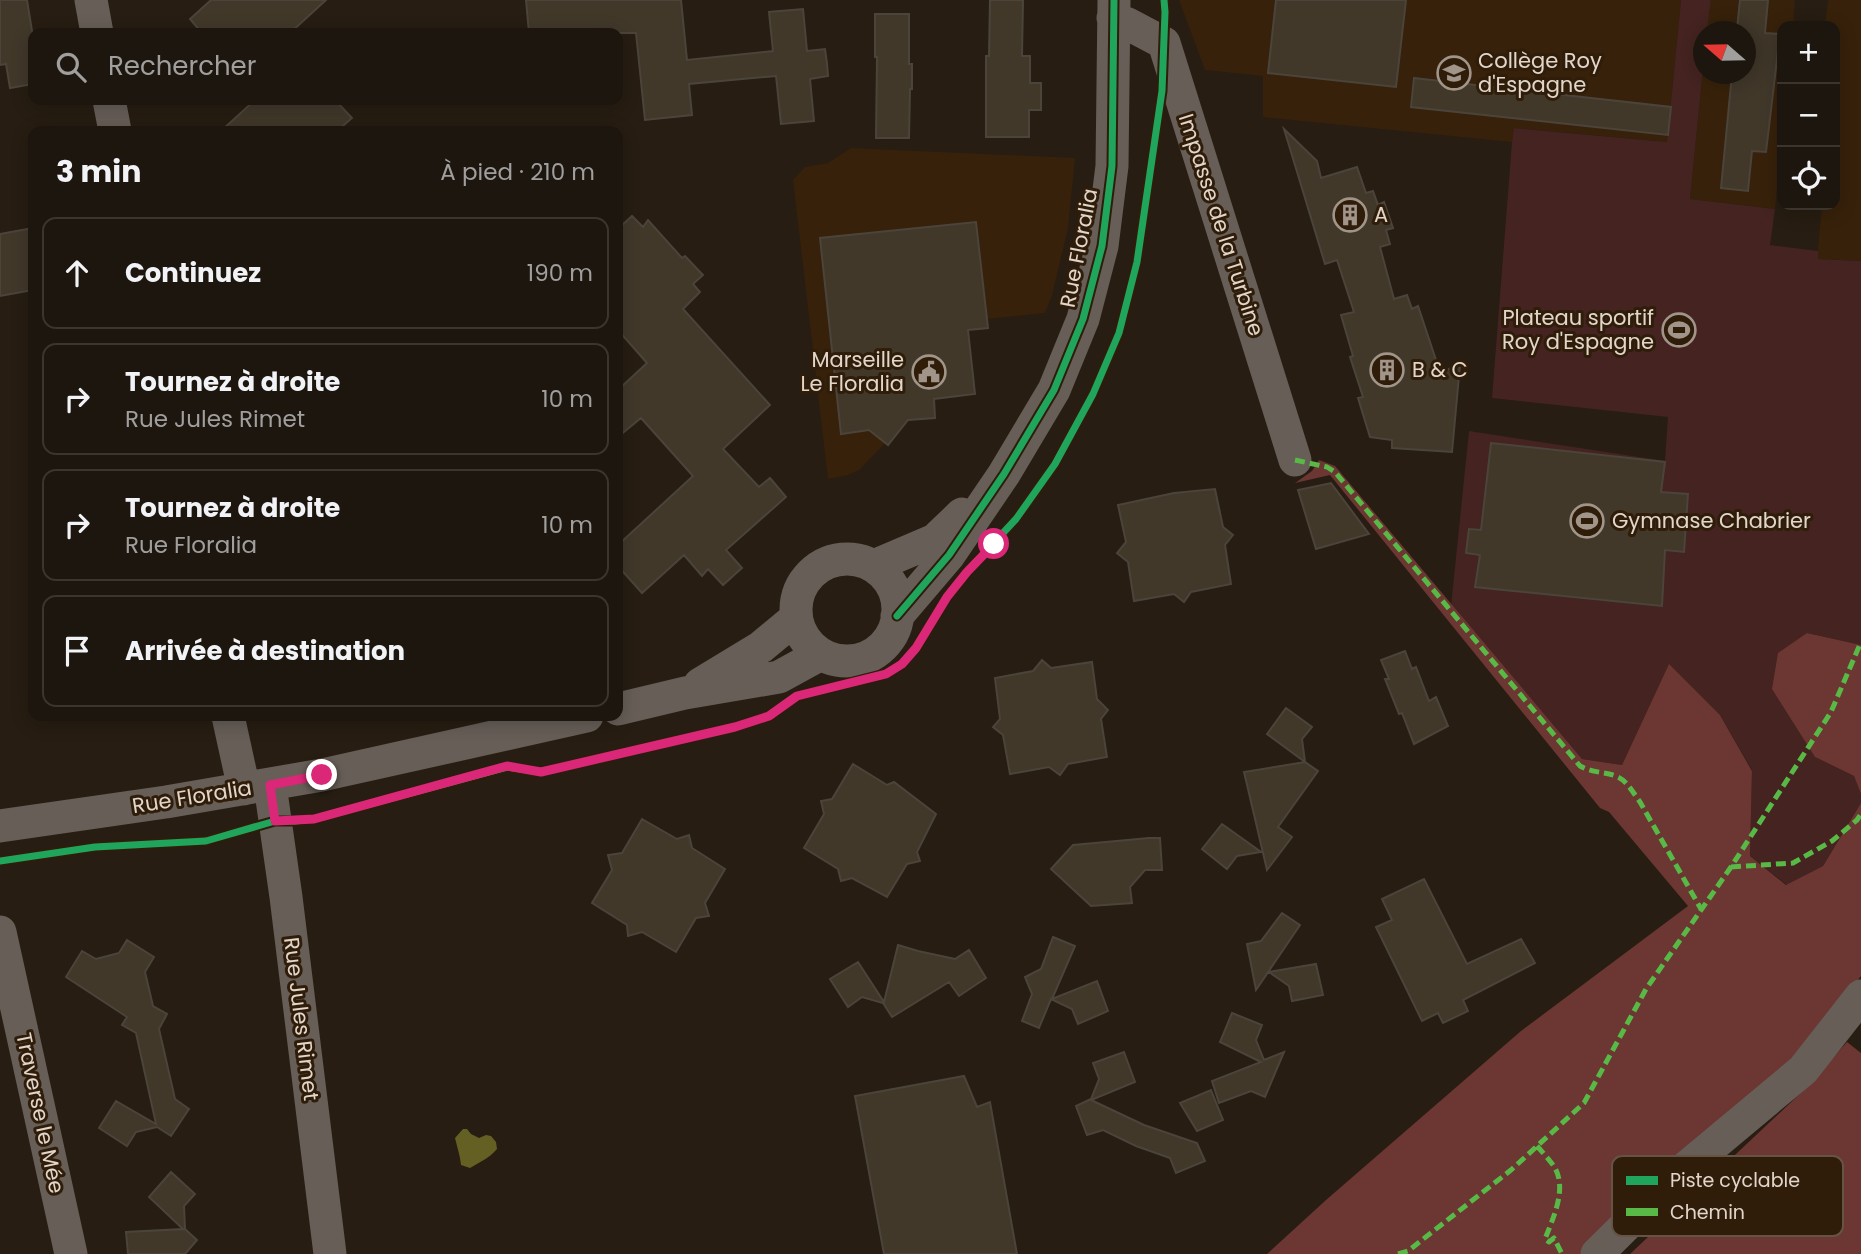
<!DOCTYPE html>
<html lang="fr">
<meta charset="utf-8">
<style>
body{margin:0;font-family:Poppins,sans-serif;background:#2a231c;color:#f1f3f6}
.controls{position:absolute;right:21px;top:21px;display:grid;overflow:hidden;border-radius:14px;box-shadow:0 4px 18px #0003}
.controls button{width:63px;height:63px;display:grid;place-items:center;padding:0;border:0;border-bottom:2px solid #3b352e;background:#1d160e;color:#f1f3f6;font:35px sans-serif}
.compass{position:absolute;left:1693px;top:21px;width:63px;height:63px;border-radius:50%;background:#1d160e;box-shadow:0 4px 18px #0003;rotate:290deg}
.stop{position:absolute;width:21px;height:21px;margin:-16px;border:5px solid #db2777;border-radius:50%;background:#fff}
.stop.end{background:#db2777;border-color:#fff;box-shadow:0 2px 7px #0008}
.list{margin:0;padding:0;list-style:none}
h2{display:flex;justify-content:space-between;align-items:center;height:91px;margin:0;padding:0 28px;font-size:30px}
h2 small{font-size:23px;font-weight:400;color:#a09f9e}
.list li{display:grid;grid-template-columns:46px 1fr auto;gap:21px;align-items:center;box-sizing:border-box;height:112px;margin:0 14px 14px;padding:0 14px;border:2px solid #3b352e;border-radius:14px}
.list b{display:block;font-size:26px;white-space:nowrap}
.list p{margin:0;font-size:23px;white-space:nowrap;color:#a09f9e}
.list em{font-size:23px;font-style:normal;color:#a09f9e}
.icon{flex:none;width:38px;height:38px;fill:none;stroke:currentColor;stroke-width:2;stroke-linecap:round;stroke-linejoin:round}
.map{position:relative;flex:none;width:1861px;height:1254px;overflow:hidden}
.search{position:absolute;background:#1d160e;box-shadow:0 4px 18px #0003;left:28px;top:28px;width:595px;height:77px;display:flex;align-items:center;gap:18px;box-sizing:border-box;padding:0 24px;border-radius:14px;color:#a09f9e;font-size:26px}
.panel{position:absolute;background:#1d160e;box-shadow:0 4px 18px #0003;left:28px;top:126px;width:595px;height:595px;border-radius:14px}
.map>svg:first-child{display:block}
.built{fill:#37210a}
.green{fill:#442320}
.forest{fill:#6c3632}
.water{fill:#645f23}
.building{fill:#41382a;stroke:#4b443a;stroke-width:2}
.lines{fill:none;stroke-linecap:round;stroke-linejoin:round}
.minor{stroke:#665e57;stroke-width:33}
.quiet{stroke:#58b947;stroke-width:5;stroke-dasharray:10 5;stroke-linecap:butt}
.cycleway-casing{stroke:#2f1d0a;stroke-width:11}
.cycleway{stroke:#20a55d;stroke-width:7}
.route{stroke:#db2777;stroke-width:9}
.labels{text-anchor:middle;stroke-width:6;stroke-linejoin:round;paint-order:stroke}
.poi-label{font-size:21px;fill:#e2d6cb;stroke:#2f1d0a;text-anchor:start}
.street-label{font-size:21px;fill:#e2d6cb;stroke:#2f1d0a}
.key{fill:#2f1d0a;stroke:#655444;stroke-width:2}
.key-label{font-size:19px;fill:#e2d6cb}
</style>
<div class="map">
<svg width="1861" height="1254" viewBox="0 0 1861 1254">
<rect width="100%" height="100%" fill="#271d12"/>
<path class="built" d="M1179,0H1681L1667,142L1515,128L1512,142L1263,117V76L1205,70Z
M1711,0H1795L1793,26H1782V136L1775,209L1690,199L1703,69V74H1745V32L1707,31Z
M1828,0H1861V261L1817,259L1822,205H1835V26H1825Z
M851,148L1075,158L1068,228L1052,295L1045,313L987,319L968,330L975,394L934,399L935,418L908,420L859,470L848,475L828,479L793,180L805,167L828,163Z"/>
<path class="green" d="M1681,0H1711L1707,31L1703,32V69L1690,199L1775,209L1770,245L1818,251V259L1861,261V645L1807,633L1815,757L1854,776L1861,794V803L1823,866L1787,885L1750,856L1752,770L1720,715L1669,665L1622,765L1582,759L1451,606L1469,431L1665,461L1668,417L1492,398L1512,142L1514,128L1667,142Z"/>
<path class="forest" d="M1319,460L1335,466L1582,759L1622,765L1669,664L1720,715L1752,771L1750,856L1786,885L1823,866L1861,803V976L1816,1035L1586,1254H1267L1326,1200L1521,1031L1688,906L1609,812L1600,808L1330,475L1295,483L1312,471Z
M1807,633L1861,645V794L1854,776L1815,757L1772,689L1778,653Z
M1847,1042L1861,1053V1254H1630L1805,1089Z"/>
<path class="water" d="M463,1129H467L471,1134L479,1138L486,1135L491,1136L496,1142L497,1149C487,1160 481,1161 470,1168L461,1165C460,1155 457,1147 455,1138Z"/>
<path class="building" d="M0,0H27L33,37V84L10,88L6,64L0,65Z
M211,0H326L290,33H202L190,19Z
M526,0H681L687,60L773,51L769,12L803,9L807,51L825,49L827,63L828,76L810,79L814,121L781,124L776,76L689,84L692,115L645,120L636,33H529Z
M990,0H1023L1022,56H1030V83H1041V110H1029V137H986V56H989Z
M1276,0H1406L1396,87L1268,73Z
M1740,0H1768L1765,33L1780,34L1766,152L1752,151L1748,191L1721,188L1732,74H1746V32L1737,29Z
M875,14H909V64H912V89H910L909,138H876L877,57H875Z
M1414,78L1671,107L1668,135L1411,107Z
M255,100H335L352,118L337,131H221Z
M1284,129L1317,161L1321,178L1357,167L1366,193L1373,191L1378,205L1384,202L1393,228L1386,230L1390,244L1380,247L1394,299L1407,295L1412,309L1418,306L1440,372L1460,365L1452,452L1392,448V440L1370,437L1358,398L1363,397L1350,357L1353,356L1341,315L1354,312L1337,260L1325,264Z
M632,216L643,227L648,220L682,258L685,256L703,275L693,284L700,292L683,309L770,405L723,449L759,487L770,478L786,497L726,550L742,568L723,585L708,569L702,576L684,555L642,593L618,566V545L693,476L641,418L618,437V390L647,363L618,330V229Z
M976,222L988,328L968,330L975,394L934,399L935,418L908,420L888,445L869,430L841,434L820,238Z
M33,228V290L0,296V234Z
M1491,443L1665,462L1661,492L1688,494L1684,552L1665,550L1662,606L1475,587L1480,555L1466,553L1469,529L1481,530Z
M1331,483L1369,534L1316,549L1298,490Z
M1215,489L1223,527L1233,535L1225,545L1231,584L1191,592L1184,602L1174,594L1134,601L1128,562L1117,553L1126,542L1118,505L1174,493Z
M1405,651L1412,669L1416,667L1429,701L1436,697L1448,726L1414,744L1402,713L1399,714L1385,679H1389L1381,660Z
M1042,660L1051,668L1092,662L1097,699L1108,710L1101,719L1107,757L1068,764L1060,775L1049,767L1010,774L1003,735L993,727L1000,719L995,678L1033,671Z
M1286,708L1312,727L1302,739L1305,762L1267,734Z
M1305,762L1318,771L1278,827L1292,837L1267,870L1244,772Z
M853,764L887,785L894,782L936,814L917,852L920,861L907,864L887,897L852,878L841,881L838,869L804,848L824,814L821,801L832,799Z
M642,819L677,839L689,835L692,848L725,869L705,903L709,916L696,918L676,952L642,932L628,936L627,925L592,903L612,870L608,855L622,853Z
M1222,824L1261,852L1237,856L1227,869L1202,849Z
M1149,838H1160L1162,870H1145L1130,887L1132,903L1091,906L1051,869L1073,845Z
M1424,879L1467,964L1521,939L1535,963L1463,1000L1468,1011L1443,1023L1438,1013L1422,1021L1376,927L1392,920L1382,899Z
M1282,913L1300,925L1256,990L1247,944L1261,941Z
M1053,937L1075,946L1052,999L1097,981L1108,1011L1078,1024L1072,1009L1051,999L1039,1028L1022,1021L1032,994L1025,977L1041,969Z
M127,940L154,957L145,972L153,1006L167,1014L159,1029L175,1099L189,1109L171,1136L157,1127L136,1132L127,1146L99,1128L116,1101L156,1124L136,1033L122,1025L127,1017L66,977L82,951L96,959L119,953Z
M898,945L918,951L955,959L969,950L986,978L959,996L949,982L892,1017L883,1003L862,997L848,1007L830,979L858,962L884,1002Z
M1316,964L1323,995L1292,1001L1289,986L1269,972Z
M1232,1013L1262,1025L1256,1040L1264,1060L1284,1052L1265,1097L1251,1091L1219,1103L1212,1081L1261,1062L1220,1042Z
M1124,1052L1135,1082L1091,1100L1144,1125L1197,1143L1205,1161L1176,1173L1170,1158L1136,1146L1103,1130L1087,1135L1076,1106L1091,1099L1099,1079L1093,1063Z
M964,1076L977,1107L990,1102L1017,1254H884L855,1096Z
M1211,1090L1223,1120L1197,1131L1180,1103Z
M171,1172L195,1194L184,1206L185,1229L197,1240L185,1254H128L126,1232L183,1229L149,1197Z"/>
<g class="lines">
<path class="minor" d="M91,0L97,33
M1113,18L1128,24L1164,43L1295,460
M109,100L115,131
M796 610a51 51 0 1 1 102 0a51 51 0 1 1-102 0Z
M874,566L935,540L962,514
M897,616L949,555L1004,474L1054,390L1083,319L1102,246L1112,166L1114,0
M700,684L761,647L796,618
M618,709L685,693L779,677L821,654
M228,716L244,789
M270,785L286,897L330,1254
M0,826L166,802L322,775L587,716
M0,932L71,1254
M1597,1254L1676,1176L1803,1070L1861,996"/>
<path class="quiet" d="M1295,460L1327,467L1335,472L1580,766C1595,774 1605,771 1618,777C1627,781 1634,794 1640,802L1701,909
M1731,867L1793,863L1832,841L1857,820L1861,814
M1537,1146C1543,1153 1550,1160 1555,1168C1567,1190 1553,1218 1545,1239L1549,1242L1554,1238L1562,1254
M1398,1254L1408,1251L1511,1170L1584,1103L1646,989L1731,867L1831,712L1861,642"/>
<defs>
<path id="cycleway" d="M897,616L949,555L1004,474L1054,390L1083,319L1102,246L1112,166L1114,0
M0,861L95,847L206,841L275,821H295L314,819L507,767L541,772L735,727L769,716L797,696L885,674L902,664L916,648L947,597L967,572L1016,519L1055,464L1093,394L1119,333L1137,262L1162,91L1165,12L1164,0"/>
</defs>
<use href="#cycleway" class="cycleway-casing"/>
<use href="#cycleway" class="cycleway"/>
</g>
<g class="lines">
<path class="route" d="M322,775L270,785L275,821L314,819L507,766L541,772L735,727L769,716L797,696L886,674L902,664L916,648L947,597L967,572L994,544"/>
</g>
<defs>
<symbol id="school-ring" viewBox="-11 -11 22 22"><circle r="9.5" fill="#2f1d0a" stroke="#a1958a" stroke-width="1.5"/><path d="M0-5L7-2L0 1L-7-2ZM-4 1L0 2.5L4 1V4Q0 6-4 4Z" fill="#a1958a"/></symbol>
<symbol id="building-ring" viewBox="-11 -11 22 22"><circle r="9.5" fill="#2f1d0a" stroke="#a1958a" stroke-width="1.5"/><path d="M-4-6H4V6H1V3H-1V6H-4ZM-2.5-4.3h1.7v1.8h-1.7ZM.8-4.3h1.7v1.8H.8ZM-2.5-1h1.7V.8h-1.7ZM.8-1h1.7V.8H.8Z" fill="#a1958a"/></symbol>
<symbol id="stadium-ring" viewBox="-11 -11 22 22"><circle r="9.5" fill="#2f1d0a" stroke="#a1958a" stroke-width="1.5"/><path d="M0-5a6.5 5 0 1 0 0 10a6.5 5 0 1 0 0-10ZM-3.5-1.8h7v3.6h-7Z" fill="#a1958a"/></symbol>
<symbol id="civic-ring" viewBox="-11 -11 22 22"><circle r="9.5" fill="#2f1d0a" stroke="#a1958a" stroke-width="1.5"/><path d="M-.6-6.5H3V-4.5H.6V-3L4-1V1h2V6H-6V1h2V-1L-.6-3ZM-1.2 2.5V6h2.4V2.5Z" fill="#a1958a"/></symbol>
</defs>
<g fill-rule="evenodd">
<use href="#school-ring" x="1435" y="54" width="38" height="38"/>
<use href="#building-ring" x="1331" y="196" width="38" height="38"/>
<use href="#stadium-ring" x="1660" y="311" width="38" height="38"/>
<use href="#building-ring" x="1368" y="351" width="38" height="38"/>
<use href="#civic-ring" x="910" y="353" width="38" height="38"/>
<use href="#stadium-ring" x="1568" y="502" width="38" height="38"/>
</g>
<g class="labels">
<g class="poi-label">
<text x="1478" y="68">Collège Roy<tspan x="1478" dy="24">d'Espagne</tspan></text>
<text x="1374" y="222">A</text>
<text x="1654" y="325" text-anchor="end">Plateau sportif<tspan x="1654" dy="24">Roy d'Espagne</tspan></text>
<text x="904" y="367" text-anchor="end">Marseille<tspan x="904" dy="24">Le Floralia</tspan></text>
<text x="1412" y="377">B &amp; C</text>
<text x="1612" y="528">Gymnase Chabrier</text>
</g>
<g class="street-label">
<text transform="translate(1221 225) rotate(72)" y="7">Impasse de la Turbine</text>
<text transform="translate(1079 248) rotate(-79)" y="7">Rue Floralia</text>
<text transform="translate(192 797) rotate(-9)" y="7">Rue Floralia</text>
<text transform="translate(301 1019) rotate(83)" y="7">Rue Jules Rimet</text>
<text transform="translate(40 1113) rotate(78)" y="7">Traverse le Mée</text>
</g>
</g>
<rect x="1612" y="1156" width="231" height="80" rx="10" class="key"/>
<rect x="1626" y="1176" width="32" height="9" fill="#20a55d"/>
<rect x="1626" y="1208" width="32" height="8" fill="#58b947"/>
<g class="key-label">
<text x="1670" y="1187">Piste cyclable</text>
<text x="1670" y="1219">Chemin</text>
</g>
</svg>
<div class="controls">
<button>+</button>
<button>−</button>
<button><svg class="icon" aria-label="locate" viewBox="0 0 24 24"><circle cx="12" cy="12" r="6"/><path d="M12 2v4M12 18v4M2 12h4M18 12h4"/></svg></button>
</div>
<svg class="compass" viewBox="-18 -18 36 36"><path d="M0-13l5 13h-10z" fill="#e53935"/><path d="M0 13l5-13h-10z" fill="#a09f9e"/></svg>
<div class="stop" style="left:994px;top:544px"></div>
<div class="stop end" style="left:322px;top:775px"></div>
<div class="search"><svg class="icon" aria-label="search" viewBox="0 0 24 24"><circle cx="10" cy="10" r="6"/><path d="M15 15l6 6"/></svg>Rechercher</div>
<section class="panel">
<h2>3 min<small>À pied · 210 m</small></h2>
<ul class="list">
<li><svg class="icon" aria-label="ahead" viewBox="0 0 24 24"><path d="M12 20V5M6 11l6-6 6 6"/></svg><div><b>Continuez</b></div><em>190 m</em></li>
<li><svg class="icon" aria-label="right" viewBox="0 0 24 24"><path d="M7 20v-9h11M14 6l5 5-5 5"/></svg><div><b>Tournez à droite</b><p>Rue Jules Rimet</p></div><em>10 m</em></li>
<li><svg class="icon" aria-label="right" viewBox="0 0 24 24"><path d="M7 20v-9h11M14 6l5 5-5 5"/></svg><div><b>Tournez à droite</b><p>Rue Floralia</p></div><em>10 m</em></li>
<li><svg class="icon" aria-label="arrive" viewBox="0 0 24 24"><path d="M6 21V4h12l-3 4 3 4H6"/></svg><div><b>Arrivée à destination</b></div></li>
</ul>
</section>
</div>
